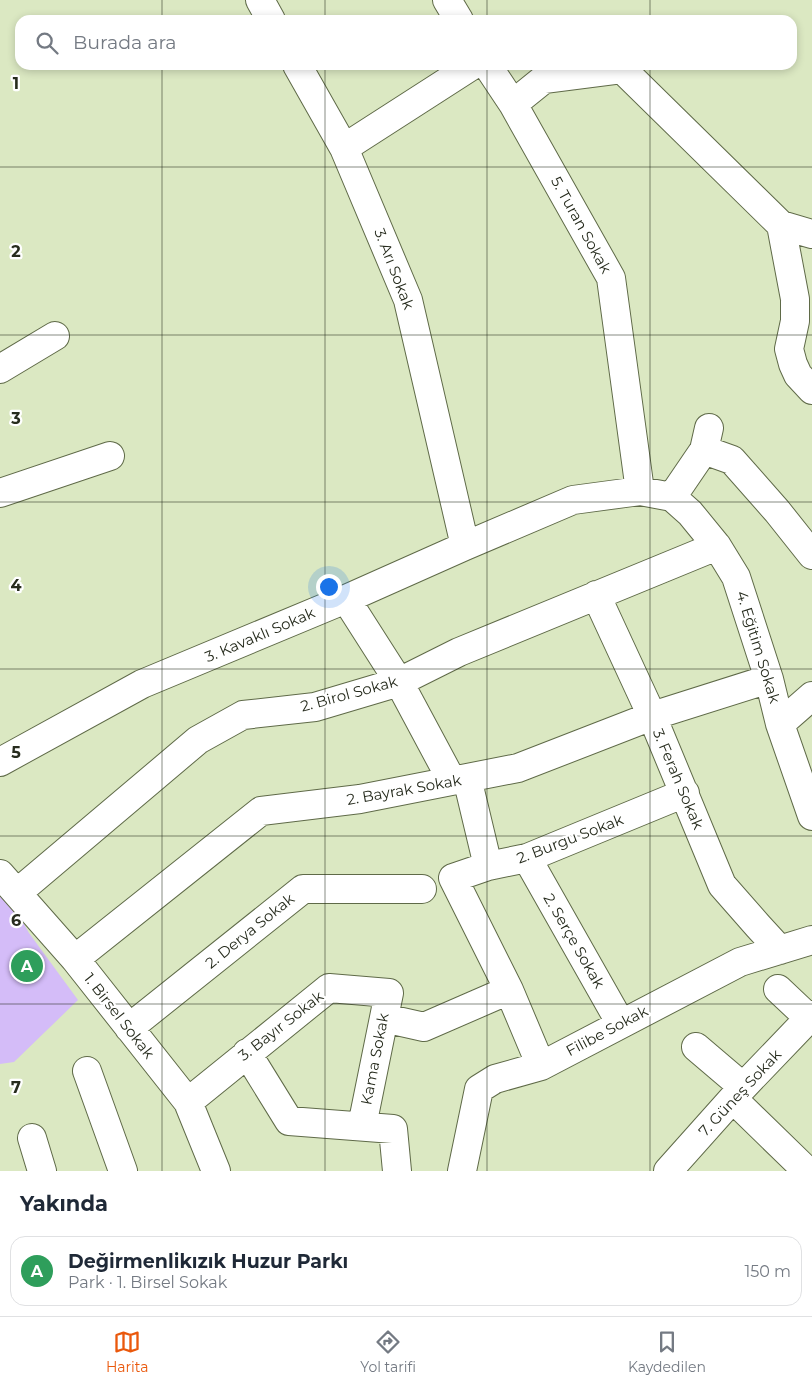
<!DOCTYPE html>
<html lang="tr">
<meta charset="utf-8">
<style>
body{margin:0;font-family:Montserrat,sans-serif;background:#f2f2f3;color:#1f2937}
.you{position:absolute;left:328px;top:586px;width:18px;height:18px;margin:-12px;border:4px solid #fff;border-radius:50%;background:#1a73e8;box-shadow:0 0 0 8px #1a73e833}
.badge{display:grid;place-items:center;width:32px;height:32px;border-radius:50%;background:#ea580c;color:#fff;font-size:16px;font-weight:700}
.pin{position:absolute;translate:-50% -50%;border:2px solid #fff;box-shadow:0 1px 5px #0006}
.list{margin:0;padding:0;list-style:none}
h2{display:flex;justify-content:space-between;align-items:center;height:65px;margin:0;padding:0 20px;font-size:21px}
h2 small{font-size:16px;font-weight:400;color:#747a83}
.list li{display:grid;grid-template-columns:32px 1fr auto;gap:15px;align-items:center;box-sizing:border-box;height:70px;margin:0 10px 10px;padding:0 10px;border:1px solid #e0e1e3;border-radius:15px}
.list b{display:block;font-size:19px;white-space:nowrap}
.list p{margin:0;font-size:16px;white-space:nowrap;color:#747a83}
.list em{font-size:16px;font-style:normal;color:#747a83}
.icon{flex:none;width:28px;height:28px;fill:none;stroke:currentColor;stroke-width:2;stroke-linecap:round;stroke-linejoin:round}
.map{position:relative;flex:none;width:812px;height:1171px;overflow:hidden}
.search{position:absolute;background:#fff;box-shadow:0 2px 8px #0003;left:15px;right:15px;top:15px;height:55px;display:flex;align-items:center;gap:12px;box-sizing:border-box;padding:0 18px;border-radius:15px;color:#747a83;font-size:19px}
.sheet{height:145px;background:#fff}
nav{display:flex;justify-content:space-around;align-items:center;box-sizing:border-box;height:70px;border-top:1px solid #e0e1e3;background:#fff;font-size:14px;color:#747a83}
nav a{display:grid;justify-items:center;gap:2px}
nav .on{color:#ea580c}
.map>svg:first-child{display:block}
.green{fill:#d4bcf8}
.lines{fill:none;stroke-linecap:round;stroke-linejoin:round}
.minor-casing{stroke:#5f6a48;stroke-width:30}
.minor{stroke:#fff;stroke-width:28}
.grid{fill:none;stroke:#272c1e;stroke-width:1;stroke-opacity:0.55}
.labels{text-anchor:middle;stroke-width:4.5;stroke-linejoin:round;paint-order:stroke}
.street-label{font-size:15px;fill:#272c1e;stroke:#fff}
.grid-label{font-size:16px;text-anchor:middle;font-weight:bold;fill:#272c1e;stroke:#fff;stroke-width:4.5;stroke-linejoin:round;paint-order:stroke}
</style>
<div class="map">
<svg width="812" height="1171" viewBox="0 0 812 1171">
<rect width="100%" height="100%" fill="#dbe8c2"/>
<path class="green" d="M0,882L29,933L78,1000L14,1062L0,1064Z"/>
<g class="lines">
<defs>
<path id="minor" d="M260,0L271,20
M447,0L459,20
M297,65L344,148L408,300L465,546
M487,65L513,104L611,278L640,491
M513,104L544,79L622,69L781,225L812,234
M344,148L473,65
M781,225L795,299V321L789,349L793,364L798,375L812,390
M0,369L55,336
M704,450L732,460L777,511L812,555
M0,493L110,456
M672,497L690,513L717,546L736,577L769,679L780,724L812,816
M672,497L704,450L709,428
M596,595L652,716L722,885L758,926L780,950
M346,599L399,682L452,781
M780,724L812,696
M0,762L142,684L346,599L465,546L573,500L640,491L672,497
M467,778L488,866
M527,858L621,1024
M0,874L75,959L188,1102L216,1171
M17,893L198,740L243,715L315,707L399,682L459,652L717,546
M75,959L261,811L360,799L518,768L652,716L769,679
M778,989L812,1021
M384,1018L424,1027L509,990
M129,1028L303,889H422
M696,1047L743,1087
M247,1053L289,1121L393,1129L397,1171
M541,1066L509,990L453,878L488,866L527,858L685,793
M87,1071L123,1171
M733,1099L807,1171
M188,1102L329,988L389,993L362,1126
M32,1138L42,1171
M462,1171L479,1089L495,1079L541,1066L740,962L812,940
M668,1171L743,1087L812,1015"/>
</defs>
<use href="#minor" class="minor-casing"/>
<use href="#minor" class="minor"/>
</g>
<path class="grid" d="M162,0V20M325,0V20M487,0V20M650,0V20M162,65V1171M325,65V1171M487,65V1171M650,65V1171M0,167H812M0,335H812M0,502H812M0,669H812M0,836H812M0,1004H812"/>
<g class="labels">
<g class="street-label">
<text transform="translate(581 225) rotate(61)" y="5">5. Turan Sokak</text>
<text transform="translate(394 269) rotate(69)" y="5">3. Arı Sokak</text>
<text transform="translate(260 635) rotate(-23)" y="5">3. Kavaklı Sokak</text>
<text transform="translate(758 647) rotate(73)" y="5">4. Eğitim Sokak</text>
<text transform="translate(349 694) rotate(-15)" y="5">2. Birol Sokak</text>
<text transform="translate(678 779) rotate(67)" y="5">3. Ferah Sokak</text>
<text transform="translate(404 790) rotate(-10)" y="5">2. Bayrak Sokak</text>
<text transform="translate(570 839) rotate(-21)" y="5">2. Burgu Sokak</text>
<text transform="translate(250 931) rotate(-39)" y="5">2. Derya Sokak</text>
<text transform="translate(574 941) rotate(60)" y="5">2. Serçe Sokak</text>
<text transform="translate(119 1016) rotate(52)" y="5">1. Birsel Sokak</text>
<text transform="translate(281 1026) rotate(-38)" y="5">3. Bayır Sokak</text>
<text transform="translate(607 1031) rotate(-28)" y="5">Filibe Sokak</text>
<text transform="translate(375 1059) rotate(-79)" y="5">Kama Sokak</text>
<text transform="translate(740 1093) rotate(-47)" y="5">7. Güneş Sokak</text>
</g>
</g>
<g class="grid-label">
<text x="16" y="89">1</text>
<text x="16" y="257">2</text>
<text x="16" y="424">3</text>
<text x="16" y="591">4</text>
<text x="16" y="758">5</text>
<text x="16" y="926">6</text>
<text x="16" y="1093">7</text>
</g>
</svg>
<div class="you"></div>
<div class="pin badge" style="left:27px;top:966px;background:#2e9e5b">A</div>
<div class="search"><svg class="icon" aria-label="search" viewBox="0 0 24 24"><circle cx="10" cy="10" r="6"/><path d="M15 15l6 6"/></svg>Burada ara</div>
</div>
<section class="sheet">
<h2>Yakında<small></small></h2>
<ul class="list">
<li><span class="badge" style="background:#2e9e5b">A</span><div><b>Değirmenlikızık Huzur Parkı</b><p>Park · 1. Birsel Sokak</p></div><em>150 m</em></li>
</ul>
</section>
<nav>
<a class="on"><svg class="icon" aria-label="map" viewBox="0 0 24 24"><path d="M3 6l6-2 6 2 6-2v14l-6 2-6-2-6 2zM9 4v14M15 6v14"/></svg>Harita</a>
<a><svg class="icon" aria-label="directions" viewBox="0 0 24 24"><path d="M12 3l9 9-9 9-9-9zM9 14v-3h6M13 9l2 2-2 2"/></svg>Yol tarifi</a>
<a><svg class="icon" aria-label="saved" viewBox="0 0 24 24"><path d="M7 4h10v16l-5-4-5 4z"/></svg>Kaydedilen</a>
</nav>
